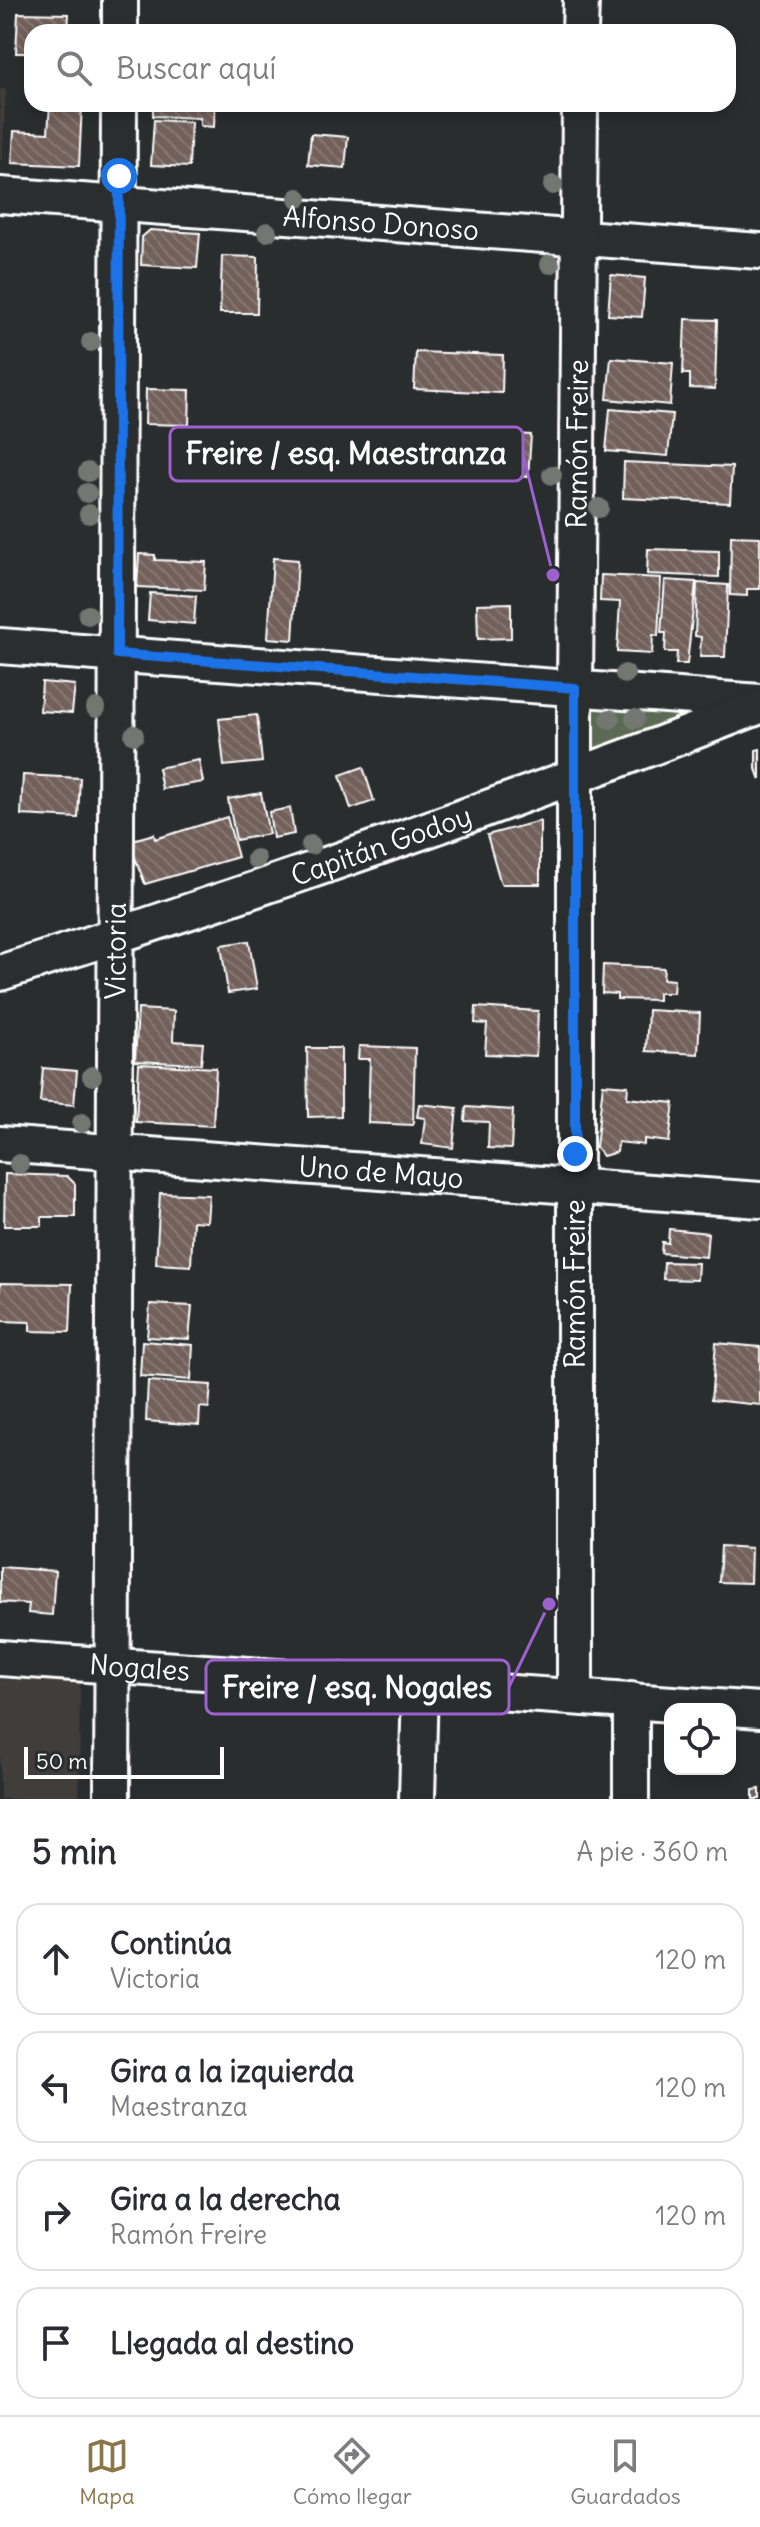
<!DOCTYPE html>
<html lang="es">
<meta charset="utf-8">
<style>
body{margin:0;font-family:Delius,sans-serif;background:#f7f7f7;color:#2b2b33}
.controls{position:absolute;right:24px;bottom:24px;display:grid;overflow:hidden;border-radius:16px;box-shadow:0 4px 12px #0003}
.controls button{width:72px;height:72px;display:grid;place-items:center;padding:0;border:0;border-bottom:2px solid #e1e1e2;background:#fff;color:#2b2b33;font:40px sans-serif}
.scale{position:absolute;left:24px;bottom:20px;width:200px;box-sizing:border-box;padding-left:8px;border:4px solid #fff;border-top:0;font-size:22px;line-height:28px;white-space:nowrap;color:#fff;-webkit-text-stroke:6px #2a2d2e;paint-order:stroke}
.stop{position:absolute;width:24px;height:24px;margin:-18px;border:6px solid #1a73e8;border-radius:50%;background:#fff}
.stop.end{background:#1a73e8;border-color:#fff;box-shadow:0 2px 8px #0008}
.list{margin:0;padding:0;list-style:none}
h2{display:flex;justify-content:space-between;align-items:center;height:104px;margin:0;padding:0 32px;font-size:34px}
h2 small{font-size:26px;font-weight:400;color:#7c7c81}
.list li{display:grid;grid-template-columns:52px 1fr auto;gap:24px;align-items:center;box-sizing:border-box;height:112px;margin:0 16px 16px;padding:0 16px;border:2px solid #e1e1e2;border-radius:24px}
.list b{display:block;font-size:30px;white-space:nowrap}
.list p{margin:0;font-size:26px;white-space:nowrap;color:#7c7c81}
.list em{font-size:26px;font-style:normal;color:#7c7c81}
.icon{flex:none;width:44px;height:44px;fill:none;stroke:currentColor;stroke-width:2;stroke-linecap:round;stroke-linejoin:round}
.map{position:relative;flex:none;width:760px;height:1799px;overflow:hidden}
.search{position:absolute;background:#fff;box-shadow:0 4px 12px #0003;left:24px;right:24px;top:24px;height:88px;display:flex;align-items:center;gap:20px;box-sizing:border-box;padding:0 28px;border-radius:24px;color:#7c7c81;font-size:30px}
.sheet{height:616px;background:#fff}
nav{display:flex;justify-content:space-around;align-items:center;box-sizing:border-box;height:112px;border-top:2px solid #e1e1e2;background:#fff;font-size:22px;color:#7c7c81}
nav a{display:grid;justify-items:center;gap:4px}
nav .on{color:#8a764a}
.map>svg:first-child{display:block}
.built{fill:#403c3b}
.grass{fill:#5a6a53;stroke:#acb4a9;stroke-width:2}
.building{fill:url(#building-back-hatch);stroke:#fff;stroke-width:2}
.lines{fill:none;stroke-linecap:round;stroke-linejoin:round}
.minor-casing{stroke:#fff;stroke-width:40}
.minor{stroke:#2a2d2e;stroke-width:34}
.tree{fill:#727772}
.route{stroke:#1a73e8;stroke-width:10}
.labels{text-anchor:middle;stroke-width:8;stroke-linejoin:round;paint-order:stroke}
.street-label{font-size:28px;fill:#fff;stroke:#2a2d2e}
.leader{fill:none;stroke:#9c61cf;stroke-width:3}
.callout-dot{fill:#9c61cf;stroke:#2a2d2e;stroke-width:3}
.callout{fill:#2a2d2e;stroke:#9c61cf;stroke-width:3}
.callout-label{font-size:30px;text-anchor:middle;font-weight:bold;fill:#fff}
</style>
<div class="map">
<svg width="760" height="1799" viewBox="0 0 760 1799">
<defs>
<pattern id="building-back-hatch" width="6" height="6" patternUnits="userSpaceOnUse" patternTransform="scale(2)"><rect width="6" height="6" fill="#72605a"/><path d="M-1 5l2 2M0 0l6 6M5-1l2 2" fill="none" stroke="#877873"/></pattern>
</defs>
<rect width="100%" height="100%" fill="#2a2d2e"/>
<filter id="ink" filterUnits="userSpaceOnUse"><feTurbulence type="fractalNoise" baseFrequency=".0125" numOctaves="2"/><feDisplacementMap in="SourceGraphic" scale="16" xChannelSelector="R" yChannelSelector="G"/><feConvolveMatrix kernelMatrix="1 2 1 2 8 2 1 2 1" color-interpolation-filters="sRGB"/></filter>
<g filter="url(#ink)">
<path class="built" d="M0,89H6L2,160H0Z
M0,1679L80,1683L79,1799H0Z"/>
<path class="grass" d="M595,702L688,711L687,721L597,758L587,752V712Z"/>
<path class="building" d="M18,13L69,14L68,32H32V53H16Z
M50,104H82L79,166L12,163L14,131L48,133Z
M153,104H215L214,127L200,126V118L153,116Z
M154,120L191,122L189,167L151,165Z
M311,134L348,137L345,168L308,165Z
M150,230L200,233L197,268L141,265L142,237Z
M222,256L258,257L257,313H220Z
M611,275L645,278L642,317L608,315Z
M685,319L717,320L715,389L690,388V374H683Z
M416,352L503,355L502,393L414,389Z
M611,358L673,363L670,405L607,399Z
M146,389L190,390L189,425L145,424Z
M610,409L672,414L668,456L606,451Z
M398,427L531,435L528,477L395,469Z
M624,462L732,467L730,503L623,498Z
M731,536L760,537V589H747V596L730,595Z
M648,549L719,551V577L647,574Z
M139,554L155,555V560L206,562L204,590L137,587Z
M273,558L298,560L293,640L268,638Z
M601,575L661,578L658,636L653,635L652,654L617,652L620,602L600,601Z
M665,580L696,582L687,664H676L677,652H665L666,633H661Z
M697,583L728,585L725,657H700L701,637L695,636Z
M150,593L196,596L194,624L148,620Z
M511,603V638L478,639L477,604Z
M42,682L75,685L72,713L40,711Z
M257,715L262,762L224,766L219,719Z
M760,749V780L756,769V750Z
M199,760L203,782L162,789L158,768Z
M363,767L374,801L351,809L340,775Z
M23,775L80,778L78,818L21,815Z
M261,793L269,834L236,840L228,799Z
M290,808L294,834L273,838L269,812Z
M227,817L238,857L145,884L129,841L154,834L155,839Z
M540,821V884H501L487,835Z
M249,941L257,989L228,993L221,945Z
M603,965L664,968L663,979L674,980L673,993H658V1000L617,999V994L602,993Z
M476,1007L538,1011L536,1056L485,1054L487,1024L475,1023Z
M138,1009L174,1011L173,1041L203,1043L201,1064L135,1061Z
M648,1010L700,1013L698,1054L646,1051Z
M359,1046L415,1048L413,1125L368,1123L370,1059H358Z
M307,1048H341V1116L308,1117Z
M139,1064L216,1068L213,1126L136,1122Z
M43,1068L77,1071L74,1105L40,1102Z
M603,1084L628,1086L627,1098L674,1103L669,1142L644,1139V1145L618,1142L617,1152L603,1156L596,1147Z
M419,1104L457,1108L453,1148L422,1144L425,1118L417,1117Z
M466,1107L513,1110L511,1149L488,1148L489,1122L465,1121Z
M5,1174L67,1176L75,1184V1217H42V1226H4Z
M160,1193L209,1195L207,1222L193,1221L191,1266L156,1264Z
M669,1229L708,1233L706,1257L661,1253L662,1242L668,1243Z
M664,1262L698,1263L697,1280L663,1279Z
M0,1283L72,1284L70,1332L30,1331V1322L0,1321Z
M150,1304L192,1306L189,1339L147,1337Z
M142,1341L193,1345L191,1380L140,1376Z
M716,1343L760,1347V1405L711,1400Z
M148,1381L211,1385L209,1408L200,1407L199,1425L146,1421Z
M721,1546L751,1548L750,1583L719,1582Z
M0,1567L55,1571L52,1615L28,1613L29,1604L0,1602Z
M760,1789V1799H753V1790Z"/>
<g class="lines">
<defs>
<g id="minor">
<path d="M120,32V0"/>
<path d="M580,32L581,0"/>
<path id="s1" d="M0,195L760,251"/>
<path d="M0,646L760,702"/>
<path id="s2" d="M0,973C256,892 510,803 760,706"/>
<path id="s3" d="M0,1144L760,1200"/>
<path id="s4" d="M0,1658L760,1710"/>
<path id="s5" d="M575,1696V688L580,104"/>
<path d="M631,1700V1799"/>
<path id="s6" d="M112,1799L119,104"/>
<path d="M417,1799L420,1685"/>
</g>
</defs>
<use href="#minor" class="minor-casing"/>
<use href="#minor" class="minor"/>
</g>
<g class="tree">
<circle cx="553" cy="185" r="10"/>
<circle cx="298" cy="198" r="10"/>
<circle cx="267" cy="232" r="10"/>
<circle cx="550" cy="264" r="10"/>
<circle cx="91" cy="342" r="10"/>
<circle cx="88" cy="472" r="10"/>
<circle cx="552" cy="475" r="10"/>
<circle cx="87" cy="493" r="10"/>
<circle cx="599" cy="508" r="10"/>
<circle cx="89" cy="514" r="10"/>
<circle cx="88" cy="615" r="10"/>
<circle cx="625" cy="674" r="10"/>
<circle cx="96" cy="708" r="10"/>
<circle cx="610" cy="719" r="10"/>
<circle cx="635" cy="719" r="10"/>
<circle cx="134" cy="735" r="10"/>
<circle cx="311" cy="845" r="10"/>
<circle cx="256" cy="859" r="10"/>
<circle cx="92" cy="1076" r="10"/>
<circle cx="82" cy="1123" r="10"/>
<circle cx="19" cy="1164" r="10"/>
</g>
</g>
<g class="lines" filter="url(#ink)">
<path class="route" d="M119,176L117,654L575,688V1154"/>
</g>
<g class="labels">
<g class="street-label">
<text dy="10" stroke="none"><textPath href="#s1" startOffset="382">Alfonso Donoso</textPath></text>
<text dy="10" stroke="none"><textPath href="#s5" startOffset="1252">Ramón Freire</textPath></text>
<text dy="10" stroke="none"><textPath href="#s2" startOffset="402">Capitán Godoy</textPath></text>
<text dy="10" stroke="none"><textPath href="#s6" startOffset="848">Victoria</textPath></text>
<text dy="10" stroke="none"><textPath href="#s3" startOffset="382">Uno de Mayo</textPath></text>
<text transform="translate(575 1284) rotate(-90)" y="10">Ramón Freire</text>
<text dy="10" stroke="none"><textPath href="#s4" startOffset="140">Nogales</textPath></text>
</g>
</g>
<path class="leader" d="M553 575L523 454M549 1604L509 1687"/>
<g class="callout-dot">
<circle cx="553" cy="575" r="8"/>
<circle cx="549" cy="1604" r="8"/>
</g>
<g class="callout">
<rect x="170" y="427" width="353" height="54" rx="8"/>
<rect x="206" y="1660" width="303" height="54" rx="8"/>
</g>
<g class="callout-label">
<text x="346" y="464">Freire / esq. Maestranza</text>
<text x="357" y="1698">Freire / esq. Nogales</text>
</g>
</svg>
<div class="controls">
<button><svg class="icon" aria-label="locate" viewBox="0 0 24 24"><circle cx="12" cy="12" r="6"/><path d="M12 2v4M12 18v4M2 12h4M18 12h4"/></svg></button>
</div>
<div class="scale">50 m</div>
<div class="stop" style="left:119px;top:176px"></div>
<div class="stop end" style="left:575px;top:1154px"></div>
<div class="search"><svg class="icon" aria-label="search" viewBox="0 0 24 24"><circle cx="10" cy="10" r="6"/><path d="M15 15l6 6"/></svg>Buscar aquí</div>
</div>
<section class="sheet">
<h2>5 min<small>A pie · 360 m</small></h2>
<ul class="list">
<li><svg class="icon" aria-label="ahead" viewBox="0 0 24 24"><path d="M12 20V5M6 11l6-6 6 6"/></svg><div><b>Continúa</b><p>Victoria</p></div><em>120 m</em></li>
<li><svg class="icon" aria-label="left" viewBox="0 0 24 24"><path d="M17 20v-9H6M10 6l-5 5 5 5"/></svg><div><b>Gira a la izquierda</b><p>Maestranza</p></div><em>120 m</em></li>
<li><svg class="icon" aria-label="right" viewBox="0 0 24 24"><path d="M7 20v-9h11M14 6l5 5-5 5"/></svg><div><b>Gira a la derecha</b><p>Ramón Freire</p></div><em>120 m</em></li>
<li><svg class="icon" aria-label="arrive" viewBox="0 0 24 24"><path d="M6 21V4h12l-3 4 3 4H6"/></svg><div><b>Llegada al destino</b></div></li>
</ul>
</section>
<nav>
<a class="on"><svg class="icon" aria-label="map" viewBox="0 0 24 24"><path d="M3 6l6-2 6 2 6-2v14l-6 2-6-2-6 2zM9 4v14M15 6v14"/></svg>Mapa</a>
<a><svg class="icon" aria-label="directions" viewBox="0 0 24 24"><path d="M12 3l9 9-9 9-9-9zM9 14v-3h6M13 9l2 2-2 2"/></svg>Cómo llegar</a>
<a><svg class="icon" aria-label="saved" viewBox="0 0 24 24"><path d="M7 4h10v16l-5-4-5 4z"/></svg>Guardados</a>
</nav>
